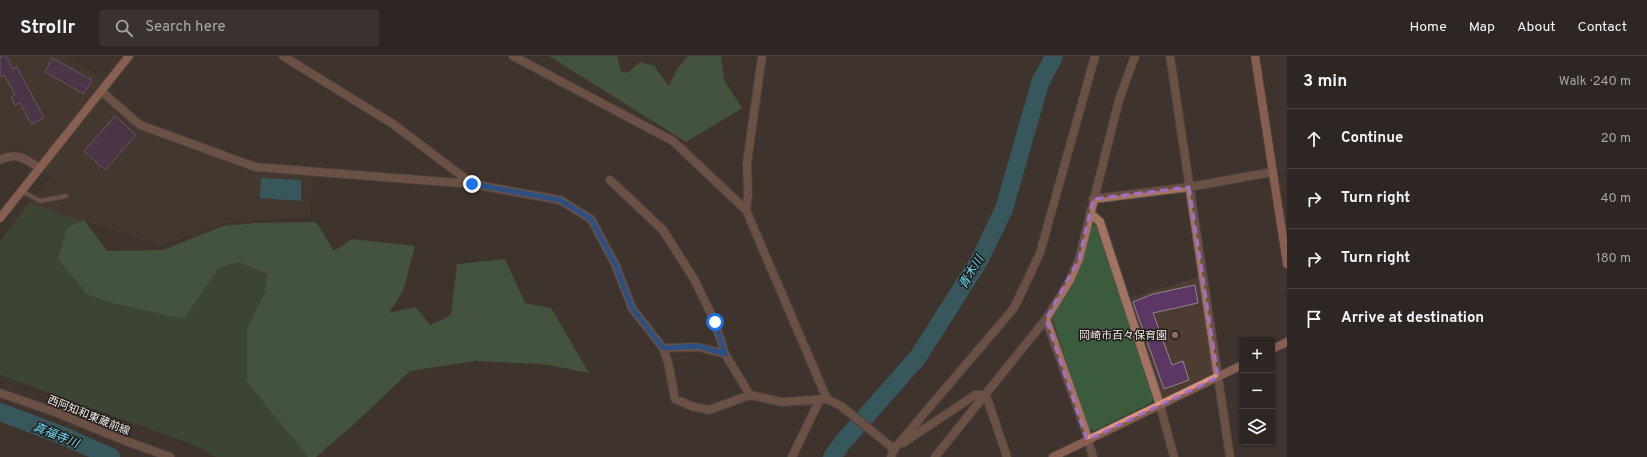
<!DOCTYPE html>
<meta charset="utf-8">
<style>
body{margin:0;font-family:Overpass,"Noto Sans JP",sans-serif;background:#3a322f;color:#f1f3f6}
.controls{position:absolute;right:12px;bottom:12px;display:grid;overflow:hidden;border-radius:4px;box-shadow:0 1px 3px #0004}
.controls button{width:36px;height:36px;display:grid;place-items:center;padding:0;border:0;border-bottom:1px solid #494340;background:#2e2622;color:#f1f3f6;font:20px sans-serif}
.stop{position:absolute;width:12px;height:12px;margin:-9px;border:3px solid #1a73e8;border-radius:50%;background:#fff}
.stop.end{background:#1a73e8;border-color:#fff;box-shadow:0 1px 4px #0008}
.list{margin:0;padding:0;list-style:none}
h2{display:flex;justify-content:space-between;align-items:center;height:52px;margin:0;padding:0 16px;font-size:17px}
h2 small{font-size:13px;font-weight:400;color:#a7a5a5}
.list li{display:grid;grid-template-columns:26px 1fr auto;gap:12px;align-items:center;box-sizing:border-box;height:60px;padding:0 16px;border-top:1px solid #494340}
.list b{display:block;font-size:15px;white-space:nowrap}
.list em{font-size:13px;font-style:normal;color:#a7a5a5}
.icon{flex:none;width:22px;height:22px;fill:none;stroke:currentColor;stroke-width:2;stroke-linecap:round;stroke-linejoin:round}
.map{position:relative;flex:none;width:1287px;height:401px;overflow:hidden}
header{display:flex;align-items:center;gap:24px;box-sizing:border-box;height:56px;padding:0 20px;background:#2e2622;border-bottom:1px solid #494340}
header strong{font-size:19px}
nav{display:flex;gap:22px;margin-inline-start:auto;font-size:14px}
.search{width:280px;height:36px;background:#3a322f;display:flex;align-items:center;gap:10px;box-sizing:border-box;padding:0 14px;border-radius:4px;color:#a7a5a5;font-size:15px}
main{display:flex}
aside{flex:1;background:#2e2622}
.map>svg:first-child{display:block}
.built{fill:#4c3c32}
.green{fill:#3a5b3c}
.forest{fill:#4d7b50}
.water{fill:#308396}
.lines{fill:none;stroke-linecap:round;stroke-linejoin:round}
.river{stroke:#308396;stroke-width:18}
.building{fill:#5c3763;stroke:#908791}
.lane-casing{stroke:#5a504a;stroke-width:6}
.street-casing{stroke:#5a504a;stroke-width:10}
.secondary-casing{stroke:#5a504a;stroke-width:10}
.lane{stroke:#a27363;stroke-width:4}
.street{stroke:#a27363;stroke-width:8}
.secondary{stroke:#df947b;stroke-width:8}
.route{stroke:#1a73e8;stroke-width:5}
.marked{fill:none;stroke:#a46ecc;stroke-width:3;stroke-dasharray:8 5;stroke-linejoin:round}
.education-dot{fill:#8d6e63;stroke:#211c19;stroke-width:1.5}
.labels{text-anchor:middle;stroke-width:3;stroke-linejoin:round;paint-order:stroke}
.poi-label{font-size:11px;fill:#efe8e4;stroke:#211c19;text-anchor:end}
.street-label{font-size:11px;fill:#efe8e4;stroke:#211c19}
.water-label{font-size:12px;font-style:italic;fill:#67defb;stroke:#211c19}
</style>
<header>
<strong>Strollr</strong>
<div class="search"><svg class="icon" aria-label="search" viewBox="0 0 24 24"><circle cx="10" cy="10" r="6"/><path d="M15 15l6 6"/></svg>Search here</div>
<nav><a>Home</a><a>Map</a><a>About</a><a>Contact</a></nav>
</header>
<main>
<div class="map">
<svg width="1287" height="401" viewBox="0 0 1287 401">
<rect width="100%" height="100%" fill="#3e332d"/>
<path class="built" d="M0,0H67L104,24L95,36L138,74L253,116L313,121L310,160L223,168L160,190L29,147L51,121L20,90L0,98Z
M1199,221L1214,317L1162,342L1128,242Z"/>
<path class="green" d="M29,147L82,165L88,239L112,247L184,263L219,212L238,206L267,218L265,236L247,273V326L308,401H216L194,389L0,319V185Z
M1091,169H1096L1154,340L1151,347L1094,375L1089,373L1053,265L1052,261L1081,211Z"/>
<path class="forest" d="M549,0H617L621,15L628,17L640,6L654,10L669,30L677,13L688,0H721L724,24L742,52L686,86Z
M84,164L107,195L163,194L223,170L256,167L316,166L334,195L352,183L415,190L403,235L389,257L416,251L430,269L451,259L457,208L505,203L525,247L551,252L589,317L543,308L475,305L410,315L351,371L316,401H308L247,326V273L265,236L267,218L238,206L219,212L184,263L112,247L88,239L58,203L67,172Z"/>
<path class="water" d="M261,122L301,124V145L260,142Z"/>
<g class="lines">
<path class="river" d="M0,356L66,381L111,401
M832,401L843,386L918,301L979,205L1004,153L1040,27L1054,0"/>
</g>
<path class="building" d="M0,0H6L13,13L17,11L44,62L31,68L20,47L15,49L11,41L15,39L4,19L0,21Z
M52,2L92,24L84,38L45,16Z
M115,60L136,79L105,114L84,95Z
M1195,229L1198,247L1153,257L1172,309L1183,305L1189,324L1164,333L1133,246L1153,238Z"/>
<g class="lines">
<defs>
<path id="lane" d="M22,135L40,145L66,140"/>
<path id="street" d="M283,0L393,68L471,127
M513,0L673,85L746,154L827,343
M1170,0L1230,401
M101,35L140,69L255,111L472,128L560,144L591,163L615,208L632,252L663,292L668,306L675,343L691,350L709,354L750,339L782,346L827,343L841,350L894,393
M0,104C18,96 24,102 39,112
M610,124L663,174L694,223L715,266L725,298
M1093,143L1189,131L1273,116
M746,154L748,139L747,107L762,0
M1090,157L1100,166L1160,349L1174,401
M1046,263L1085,373L1093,401
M663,292L698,291L725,298L750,339
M0,337L55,356L123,384L170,401
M986,339L1007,401
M903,387L975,339H986
M792,401L820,343
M891,401L894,393L1014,252L1040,197L1095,0
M935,401L1046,263L1070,224L1079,203L1119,44L1135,0"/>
<path id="secondary" d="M1255,0L1287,208
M0,162L129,0
M1272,293L1287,286
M1053,401L1242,309"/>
</defs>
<use href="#lane" class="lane-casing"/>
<use href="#street" class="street-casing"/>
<use href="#secondary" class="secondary-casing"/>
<use href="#lane" class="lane"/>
<use href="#street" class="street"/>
<use href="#secondary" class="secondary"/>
</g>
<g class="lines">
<path class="route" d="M472,128L560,144L591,163L615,208L632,252L663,292L698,290L725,298L715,266"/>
</g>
<path d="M0 0H1287V401H0ZM1189,131L1218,321L1087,384L1046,263L1079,203L1093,143Z" fill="#3e332d" fill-opacity=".55" fill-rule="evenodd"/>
<path class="marked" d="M1189,131L1218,321L1087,384L1046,263L1079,203L1093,143Z"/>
<circle class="education-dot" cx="1175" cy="279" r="4"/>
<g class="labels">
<g class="poi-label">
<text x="1167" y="283">岡崎市百々保育園</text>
</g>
<g class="street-label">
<text transform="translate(89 359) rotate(22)" y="4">西阿知和東蔵前線</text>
</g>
<g class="water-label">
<text transform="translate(971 216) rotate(-59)" y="4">青木川</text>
<text transform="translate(56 379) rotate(22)" y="4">真福寺川</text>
</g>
</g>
</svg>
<div class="controls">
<button>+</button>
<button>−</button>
<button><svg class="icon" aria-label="layers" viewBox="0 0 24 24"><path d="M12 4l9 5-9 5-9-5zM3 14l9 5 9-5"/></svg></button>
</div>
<div class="stop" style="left:715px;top:266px"></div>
<div class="stop end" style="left:472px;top:128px"></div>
</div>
<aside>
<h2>3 min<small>Walk · 240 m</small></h2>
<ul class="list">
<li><svg class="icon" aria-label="ahead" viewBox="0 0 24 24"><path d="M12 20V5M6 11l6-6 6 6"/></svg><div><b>Continue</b></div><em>20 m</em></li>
<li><svg class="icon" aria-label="right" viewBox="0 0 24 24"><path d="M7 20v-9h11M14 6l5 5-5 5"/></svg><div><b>Turn right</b></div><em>40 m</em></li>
<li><svg class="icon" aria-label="right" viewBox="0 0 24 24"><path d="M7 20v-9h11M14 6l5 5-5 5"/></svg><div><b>Turn right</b></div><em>180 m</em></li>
<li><svg class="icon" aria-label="arrive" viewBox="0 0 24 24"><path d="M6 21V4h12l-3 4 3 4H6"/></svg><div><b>Arrive at destination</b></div></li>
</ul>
</aside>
</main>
